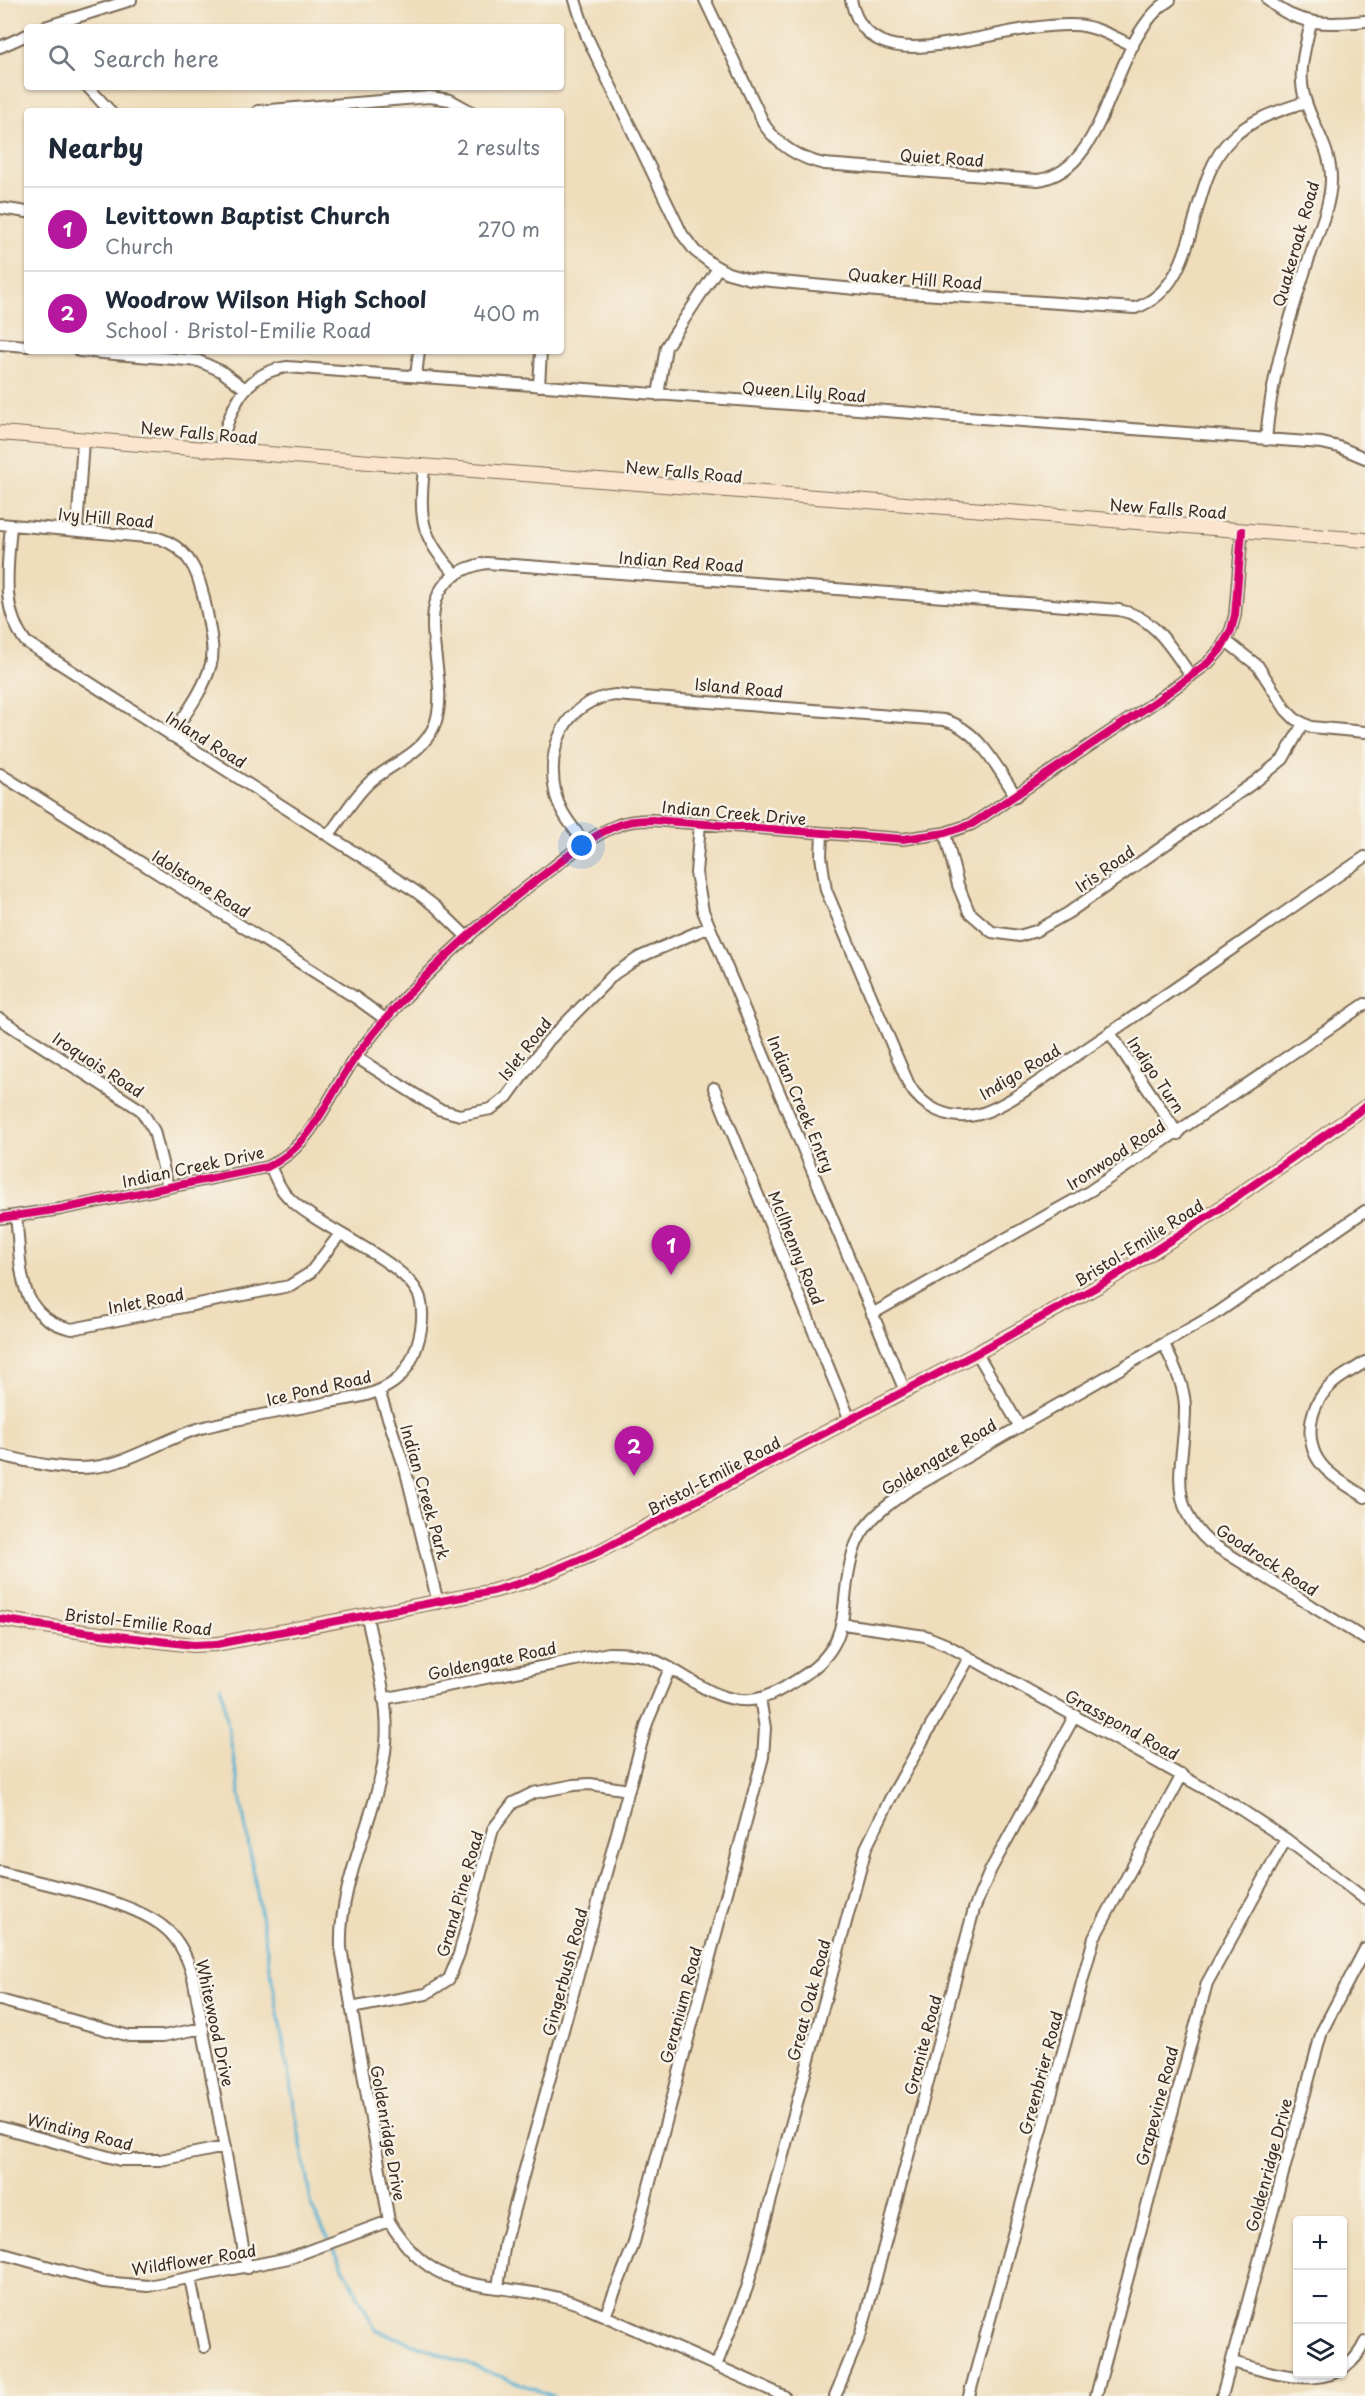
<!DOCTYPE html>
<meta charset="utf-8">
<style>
body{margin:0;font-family:"Playpen Sans",sans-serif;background:#f6f6f7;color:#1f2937}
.controls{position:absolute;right:18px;bottom:18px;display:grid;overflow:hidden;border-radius:6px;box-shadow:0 2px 4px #0004}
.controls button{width:54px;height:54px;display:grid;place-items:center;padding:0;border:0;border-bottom:2px solid #e0e1e3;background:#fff;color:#1f2937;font:30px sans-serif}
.you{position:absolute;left:582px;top:846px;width:21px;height:21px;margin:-15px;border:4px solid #fff;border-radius:50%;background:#1a73e8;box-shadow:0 0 0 9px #1a73e833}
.badge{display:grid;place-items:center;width:39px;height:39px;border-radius:50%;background:#b5179e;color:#fff;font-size:20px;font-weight:700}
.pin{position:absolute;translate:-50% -50px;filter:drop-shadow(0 2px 3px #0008)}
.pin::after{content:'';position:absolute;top:32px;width:21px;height:18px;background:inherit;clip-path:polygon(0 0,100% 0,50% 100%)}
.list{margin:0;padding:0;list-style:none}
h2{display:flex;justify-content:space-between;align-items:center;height:78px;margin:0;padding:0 24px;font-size:26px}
h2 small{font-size:20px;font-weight:400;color:#747a83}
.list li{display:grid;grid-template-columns:39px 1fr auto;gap:18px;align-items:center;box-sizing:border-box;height:84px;padding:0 24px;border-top:2px solid #e0e1e3}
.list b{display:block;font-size:22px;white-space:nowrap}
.list p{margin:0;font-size:20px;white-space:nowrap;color:#747a83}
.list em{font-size:20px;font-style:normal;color:#747a83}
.icon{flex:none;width:33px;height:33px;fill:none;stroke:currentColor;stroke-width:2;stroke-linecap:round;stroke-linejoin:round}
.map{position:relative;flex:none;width:1365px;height:2396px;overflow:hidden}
.search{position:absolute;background:#fff;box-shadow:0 2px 4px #0004;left:24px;top:24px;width:540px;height:66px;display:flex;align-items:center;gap:15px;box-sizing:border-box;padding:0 21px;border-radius:6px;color:#747a83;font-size:22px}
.panel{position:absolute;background:#fff;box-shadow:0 2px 4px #0004;left:24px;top:108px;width:540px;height:246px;border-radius:6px}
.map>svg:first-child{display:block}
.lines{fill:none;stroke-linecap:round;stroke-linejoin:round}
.stream{stroke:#53b0d1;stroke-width:3}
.street-casing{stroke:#7a6955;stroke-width:14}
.secondary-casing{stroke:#7a6955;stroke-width:16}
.street{stroke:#fff;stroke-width:10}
.secondary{stroke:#fbe5cf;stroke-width:14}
.cycleway-casing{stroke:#f7f3e8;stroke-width:11}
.cycleway{stroke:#d6006c;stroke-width:8}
.labels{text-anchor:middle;stroke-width:5;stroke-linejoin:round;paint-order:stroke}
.street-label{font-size:16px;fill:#3b2a1e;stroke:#f7f3e8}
</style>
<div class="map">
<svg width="1365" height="2396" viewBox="0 0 1365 2396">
<rect width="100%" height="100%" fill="#f7f3e8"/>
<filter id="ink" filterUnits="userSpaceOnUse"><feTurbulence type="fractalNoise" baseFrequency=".0167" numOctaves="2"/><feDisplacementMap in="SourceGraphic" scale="12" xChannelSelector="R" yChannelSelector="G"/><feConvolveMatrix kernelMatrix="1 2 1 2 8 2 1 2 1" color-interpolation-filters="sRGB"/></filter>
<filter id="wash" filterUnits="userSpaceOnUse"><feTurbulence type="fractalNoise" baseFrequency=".008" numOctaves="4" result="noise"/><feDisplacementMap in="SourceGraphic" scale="24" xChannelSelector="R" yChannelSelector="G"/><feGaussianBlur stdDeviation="1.35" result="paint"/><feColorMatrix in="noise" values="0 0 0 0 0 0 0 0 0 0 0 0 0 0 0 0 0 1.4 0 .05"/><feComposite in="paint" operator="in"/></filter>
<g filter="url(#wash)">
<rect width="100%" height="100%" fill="#efddbb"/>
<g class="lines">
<path class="stream" d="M221,1686L312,2208L329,2239
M332,2245L376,2330L553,2396"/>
</g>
</g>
<g filter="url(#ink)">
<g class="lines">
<defs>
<path id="street" d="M575,0L587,37L682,234L695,251L712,264L728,273L750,279L877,291L1135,308C1204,285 1184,183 1232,138C1253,118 1278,111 1305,102
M705,0L765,126C780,147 799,158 824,164L1038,180C1112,170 1109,37 1170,0
M851,0C864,61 923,48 968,40C1002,34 1039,24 1073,25C1094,25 1114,37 1133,46
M1268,0C1297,26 1328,25 1365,21
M45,27L131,0
M0,47L27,35
M88,87L110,111
M258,111L430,97L450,100L470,111
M0,208L27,212
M0,344L27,346
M79,351L199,361L221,371L244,388
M416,376L419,351
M539,386L541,351
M658,395L666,347L718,268
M1266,440C1271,375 1288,325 1307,264C1316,237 1330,209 1331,181C1332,150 1313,127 1305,99C1297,74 1305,47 1311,23
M219,451C230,412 241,373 287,367L1322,443L1339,447L1365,458
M424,468C419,519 420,536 456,575
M0,524L158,538C196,550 201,584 208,618C210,632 215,650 211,664C204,690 186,713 171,736
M11,525C8,567 0,609 26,642L415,891L436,907L468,938
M77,530L83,440
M1226,641L1258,666L1286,710L1295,719L1311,727L1365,732
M0,774L356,998L385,1019
M700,823L696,873L703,911L905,1391
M822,833L821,856L826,890L909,1085C923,1108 948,1120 975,1115C1005,1109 1054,1070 1080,1053C1176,989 1270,922 1365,857
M945,833L958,885L969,912L992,932L1019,936L1036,931L1068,913L1256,781L1283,759L1303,724
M328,836C342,818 354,796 371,781C394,762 423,754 435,724C455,671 393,581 486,563L1119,610C1155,617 1171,648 1191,676
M585,843C574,829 561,814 556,796C545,749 564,701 615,695L944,720C979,729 997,768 1016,796
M0,1019L141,1110L154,1131L168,1187
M1110,1033L1178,1134
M356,1057L438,1109L460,1115L491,1109L507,1097L548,1041L614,974L640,957L709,927
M714,1088L850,1420
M16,1216C22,1263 14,1317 72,1329L289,1286L310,1273L340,1234
M0,1218L61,1209L267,1167C313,1147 329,1093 357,1055C410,983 480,922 551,869C571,854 592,835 616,826C626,821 640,820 652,820L903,839L945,833L972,824L1155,702L1208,663L1220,650L1231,630L1235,615L1242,531
M872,1314L1090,1191L1365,1004
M1164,1344C1173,1364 1184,1384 1185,1406C1186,1459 1163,1501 1209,1542L1365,1639
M977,1353L1020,1427
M1365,1362C1354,1370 1340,1376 1330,1386C1306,1410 1302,1450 1330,1473C1340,1482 1353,1489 1365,1497
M379,1391L406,1472L438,1603
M0,1455C29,1462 64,1471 94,1467C131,1463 165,1438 201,1428C243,1417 287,1411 330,1402C352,1398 375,1396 394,1382C415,1366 427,1324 420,1298C408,1261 317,1228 288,1197C279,1188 275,1177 270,1166
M367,1617C375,1657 390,1702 386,1743C380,1813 338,1878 341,1948L389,2221C439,2306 499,2276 578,2304L784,2396
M843,1624L925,1636L947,1645L1234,1805L1286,1839L1365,1899
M383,1699L609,1653C621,1653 634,1653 646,1657C681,1668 711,1703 750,1700C768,1699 785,1687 800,1678C857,1642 837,1605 853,1553C861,1524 883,1508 906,1492L1217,1313L1365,1211
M0,1872C46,1885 131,1899 166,1929C181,1942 188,1959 193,1977L247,2268
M0,2000L129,2036H163L203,2028
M351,2008L426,1994L449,1979L459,1954L493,1829L513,1803L533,1793L574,1785L590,1784L629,1790
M0,2127L120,2160H160L225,2147
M0,2253L103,2282L148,2286L289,2258L389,2221
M190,2278L204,2347
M498,2287L505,2242L647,1723L670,1668
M605,2316L633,2246L763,1757L765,1728L760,1698
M1232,2362C1283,2376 1340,2396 1365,2342
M716,2366L747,2288L866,1848L889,1801L969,1658
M835,2396L861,2333L974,1909L990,1871L1075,1715
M969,2396L1094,1938L1182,1775
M1096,2396L1207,1983L1286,1839
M1222,2396L1322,2031L1365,1949"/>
<path id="secondary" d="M0,433L1365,540
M0,1619L84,1632L193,1645L217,1644L493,1591L531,1580L598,1552L977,1353L1107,1281L1213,1213L1365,1107"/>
</defs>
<use href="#street" class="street-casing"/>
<use href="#secondary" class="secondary-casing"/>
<use href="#street" class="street"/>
<use href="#secondary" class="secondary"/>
<defs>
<path id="cycleway" d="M0,1218L61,1209L267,1167C313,1147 329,1093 357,1055C410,983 480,922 551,869C571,854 592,835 616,826C626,821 640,820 652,820L903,839L945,833L972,824L1155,702L1208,663L1220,650L1231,630L1235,615L1242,531
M0,1619L84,1632L193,1645L217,1644L493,1591L531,1580L598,1552L977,1353L1107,1281L1213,1213L1365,1107"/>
</defs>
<use href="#cycleway" class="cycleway-casing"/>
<use href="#cycleway" class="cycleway"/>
</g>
</g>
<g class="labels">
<g class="street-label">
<text transform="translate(942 158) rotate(4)" y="6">Quiet Road</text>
<text transform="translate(1296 244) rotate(-74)" y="6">Quakeroak Road</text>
<text transform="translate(915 279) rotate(4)" y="6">Quaker Hill Road</text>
<text transform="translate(804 392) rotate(4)" y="6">Queen Lily Road</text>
<text transform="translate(199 433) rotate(5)" y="6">New Falls Road</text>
<text transform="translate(684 472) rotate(5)" y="6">New Falls Road</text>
<text transform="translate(1168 509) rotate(4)" y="6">New Falls Road</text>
<text transform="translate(106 518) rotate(5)" y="6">Ivy Hill Road</text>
<text transform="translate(681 562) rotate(4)" y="6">Indian Red Road</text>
<text transform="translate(739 688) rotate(5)" y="6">Island Road</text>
<text transform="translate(206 740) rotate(32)" y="6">Inland Road</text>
<text transform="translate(734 813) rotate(5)" y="6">Indian Creek Drive</text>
<text transform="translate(1105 869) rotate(-35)" y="6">Iris Road</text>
<text transform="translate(201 884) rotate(32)" y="6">Idolstone Road</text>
<text transform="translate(525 1049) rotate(-52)" y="6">Islet Road</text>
<text transform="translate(98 1065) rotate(33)" y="6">Iroquois Road</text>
<text transform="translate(1020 1072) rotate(-31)" y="6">Indigo Road</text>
<text transform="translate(1156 1075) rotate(56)" y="6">Indigo Turn</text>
<text transform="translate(801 1104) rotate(67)" y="6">Indian Creek Entry</text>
<text transform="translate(1116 1155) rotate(-33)" y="6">Ironwood Road</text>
<text transform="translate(193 1167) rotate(-12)" y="6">Indian Creek Drive</text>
<text transform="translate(1139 1243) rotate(-32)" y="6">Bristol-Emilie Road</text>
<text transform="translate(796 1248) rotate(68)" y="6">McIlhenny Road</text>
<text transform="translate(146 1301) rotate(-11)" y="6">Inlet Road</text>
<text transform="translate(319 1388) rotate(-13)" y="6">Ice Pond Road</text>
<text transform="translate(939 1457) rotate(-31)" y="6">Goldengate Road</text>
<text transform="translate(714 1476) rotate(-28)" y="6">Bristol-Emilie Road</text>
<text transform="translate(425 1492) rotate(74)" y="6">Indian Creek Park</text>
<text transform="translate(1267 1560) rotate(33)" y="6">Goodrock Road</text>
<text transform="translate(138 1622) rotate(6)" y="6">Bristol-Emilie Road</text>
<text transform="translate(492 1661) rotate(-12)" y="6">Goldengate Road</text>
<text transform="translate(1122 1725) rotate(29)" y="6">Grasspond Road</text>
<text transform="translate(460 1894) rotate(-74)" y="6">Grand Pine Road</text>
<text transform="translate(565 1972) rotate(-75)" y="6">Gingerbush Road</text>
<text transform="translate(809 2000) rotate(-75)" y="6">Great Oak Road</text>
<text transform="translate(681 2005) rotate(-75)" y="6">Geranium Road</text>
<text transform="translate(215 2023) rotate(78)" y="6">Whitewood Drive</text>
<text transform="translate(923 2045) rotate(-75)" y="6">Granite Road</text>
<text transform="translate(1041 2073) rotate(-75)" y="6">Greenbrier Road</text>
<text transform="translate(1157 2106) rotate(-75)" y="6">Grapevine Road</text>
<text transform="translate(80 2132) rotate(14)" y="6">Winding Road</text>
<text transform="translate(388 2133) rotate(80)" y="6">Goldenridge Drive</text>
<text transform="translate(1269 2165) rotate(-75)" y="6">Goldenridge Drive</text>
<text transform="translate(194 2260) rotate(-9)" y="6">Wildflower Road</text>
</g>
</g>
</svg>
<div class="controls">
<button>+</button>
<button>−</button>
<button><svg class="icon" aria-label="layers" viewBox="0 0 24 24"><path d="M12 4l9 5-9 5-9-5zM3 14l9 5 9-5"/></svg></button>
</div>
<div class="you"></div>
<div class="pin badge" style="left:671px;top:1275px">1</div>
<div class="pin badge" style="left:634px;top:1476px">2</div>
<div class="search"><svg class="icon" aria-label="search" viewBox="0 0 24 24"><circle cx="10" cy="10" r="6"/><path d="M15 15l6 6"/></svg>Search here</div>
<section class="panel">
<h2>Nearby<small>2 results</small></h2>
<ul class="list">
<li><span class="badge">1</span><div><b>Levittown Baptist Church</b><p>Church</p></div><em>270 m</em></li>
<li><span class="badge">2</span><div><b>Woodrow Wilson High School</b><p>School · Bristol-Emilie Road</p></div><em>400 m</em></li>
</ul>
</section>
</div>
